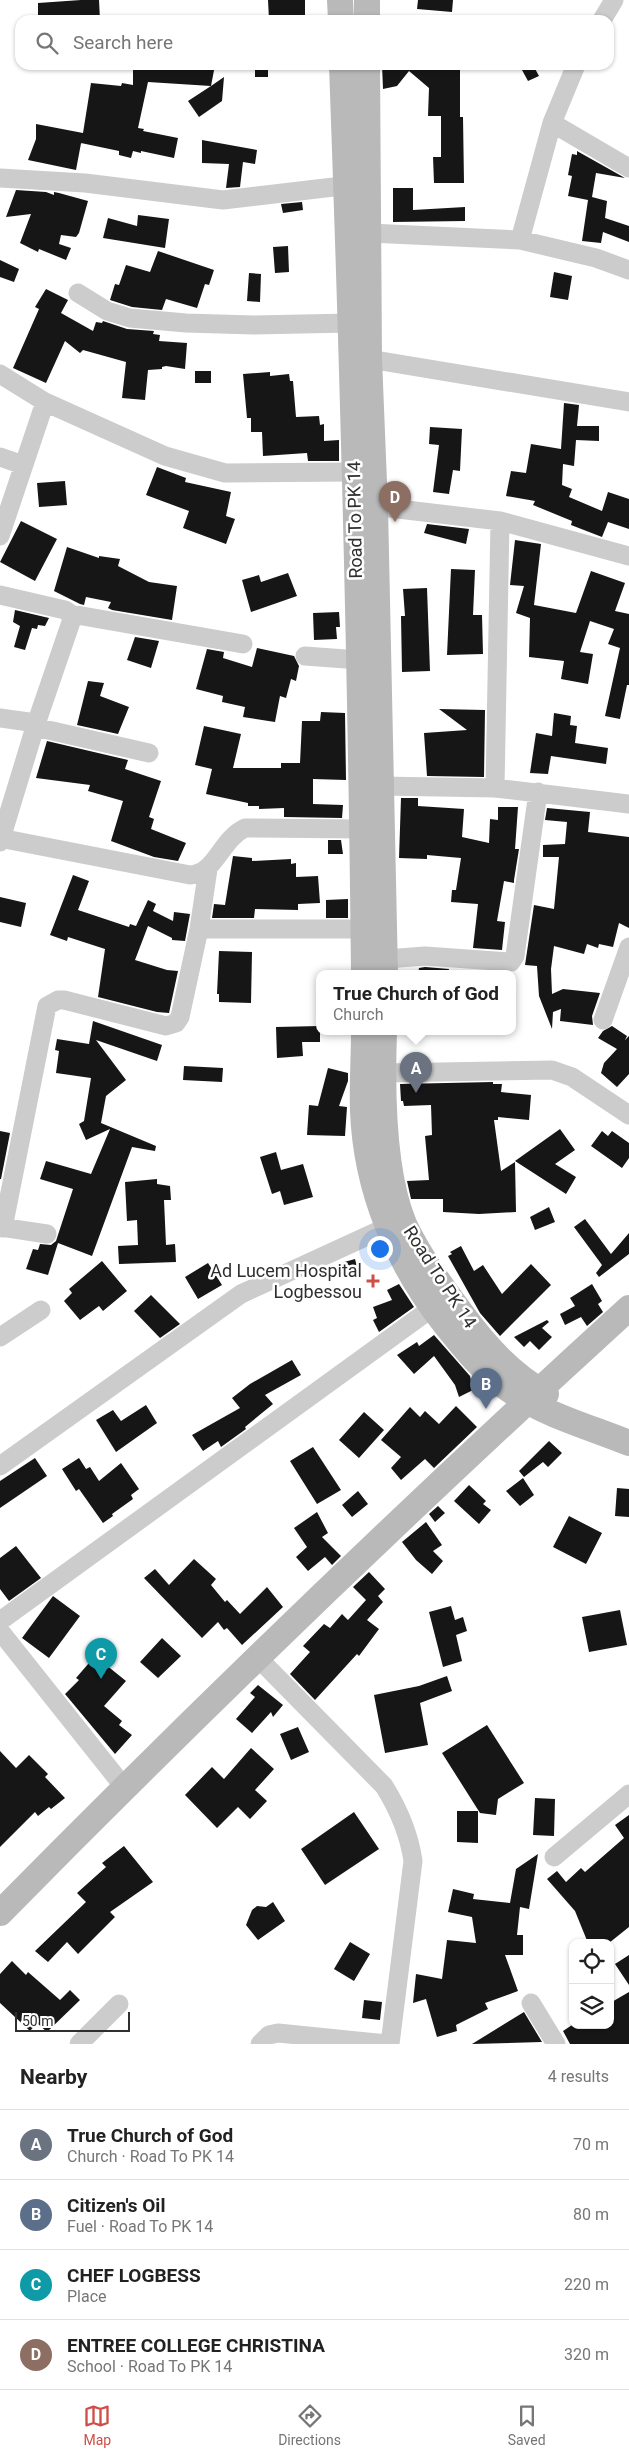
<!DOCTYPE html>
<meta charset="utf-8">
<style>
body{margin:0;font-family:Roboto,sans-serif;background:#f6f6f6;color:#222}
.controls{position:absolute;right:15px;bottom:15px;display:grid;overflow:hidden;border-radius:10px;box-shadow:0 1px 4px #0004}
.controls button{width:45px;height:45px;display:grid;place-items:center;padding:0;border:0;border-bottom:1px solid #e0e0e0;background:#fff;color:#222;font:25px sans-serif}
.scale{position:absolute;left:15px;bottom:12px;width:115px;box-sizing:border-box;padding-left:5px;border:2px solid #2f2f2f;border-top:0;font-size:14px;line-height:18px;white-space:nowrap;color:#2f2f2f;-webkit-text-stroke:4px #fff;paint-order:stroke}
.you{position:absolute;left:379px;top:1248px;width:18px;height:18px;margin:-12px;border:4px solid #fff;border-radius:50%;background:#1a73e8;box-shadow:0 0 0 8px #1a73e833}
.badge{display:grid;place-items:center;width:32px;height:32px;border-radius:50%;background:#cf4e47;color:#fff;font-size:16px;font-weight:700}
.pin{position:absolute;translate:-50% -41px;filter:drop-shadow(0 1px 2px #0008)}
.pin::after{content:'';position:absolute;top:26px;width:18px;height:15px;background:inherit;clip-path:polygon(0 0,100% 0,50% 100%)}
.popup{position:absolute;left:316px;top:970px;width:200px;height:65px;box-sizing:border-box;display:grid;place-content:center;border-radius:10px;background:#fff;filter:drop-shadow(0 1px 4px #0005);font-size:16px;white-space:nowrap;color:#767676}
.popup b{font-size:19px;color:#222}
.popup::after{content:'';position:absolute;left:50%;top:100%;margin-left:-10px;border:10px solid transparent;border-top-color:#fff}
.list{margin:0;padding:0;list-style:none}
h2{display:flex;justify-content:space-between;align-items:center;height:65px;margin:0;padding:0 20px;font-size:21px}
h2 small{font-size:16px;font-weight:400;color:#767676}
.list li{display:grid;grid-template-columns:32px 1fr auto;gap:15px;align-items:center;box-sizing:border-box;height:70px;padding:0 20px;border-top:1px solid #e0e0e0}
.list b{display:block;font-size:19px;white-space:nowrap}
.list p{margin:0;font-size:16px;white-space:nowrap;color:#767676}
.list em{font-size:16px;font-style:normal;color:#767676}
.icon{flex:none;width:28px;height:28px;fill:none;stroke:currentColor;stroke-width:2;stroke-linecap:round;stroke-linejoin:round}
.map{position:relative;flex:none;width:629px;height:2044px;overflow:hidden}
.search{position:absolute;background:#fff;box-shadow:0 1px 4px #0004;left:15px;right:15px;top:15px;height:55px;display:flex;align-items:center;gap:12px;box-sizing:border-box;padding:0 18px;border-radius:15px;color:#767676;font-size:19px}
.sheet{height:345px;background:#fff}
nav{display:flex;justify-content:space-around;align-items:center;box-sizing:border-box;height:70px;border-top:1px solid #e0e0e0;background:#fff;font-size:14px;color:#767676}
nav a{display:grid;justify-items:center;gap:2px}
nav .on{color:#cf4e47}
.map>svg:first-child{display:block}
.building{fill:#161616}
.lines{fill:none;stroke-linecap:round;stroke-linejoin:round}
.minor{stroke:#ccc;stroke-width:19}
.secondary{stroke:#b9b9b9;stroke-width:26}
.poi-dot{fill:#cf4e47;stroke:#fff;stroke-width:2}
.labels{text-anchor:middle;stroke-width:5;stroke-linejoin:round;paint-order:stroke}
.street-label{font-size:18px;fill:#2f2f2f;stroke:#fff}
.poi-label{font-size:18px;fill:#2f2f2f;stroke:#fff;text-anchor:end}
</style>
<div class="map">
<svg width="629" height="2044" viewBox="0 0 629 2044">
<rect width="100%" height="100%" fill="#fff"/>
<path class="building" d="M81,0H99L100,20H38V3Z
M268,0H305V20H269Z
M418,0H453L452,12L417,9Z
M133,65H215L211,86L224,77L222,101L199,117L188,101L211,86L148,82L138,128L144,129L143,131L178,138L174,158L141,151V153L133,151L131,158L119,155V151L81,143L82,138L76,170L28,160L36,139V124L83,133L91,83L121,86L122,83L133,85Z
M255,65H268V77H255Z
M382,65H460V117H463L464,183H434L433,157H441V116H428L429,88L409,71L397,86L383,89Z
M533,65L539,76L528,81L522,70Z
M202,140L257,150L255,164L243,162L240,187L226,188L229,164L202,163Z
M577,151L625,178L596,173L592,197L607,201L605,218L629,226V242L603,232L601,243L582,241L588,200L568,196L572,176L568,175L572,154L577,155Z
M393,188H413V210L465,207V221L393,222Z
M16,190L46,192L54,195V192L59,193L88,201L79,233L76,237L61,235L59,244L71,248L66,260L39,249L38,252L20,243L31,214L6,217Z
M302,202L303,210L283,213L281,204Z
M138,215L169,219L165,248L103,238L108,218L137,226Z
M288,246L289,272L275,273L273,247Z
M158,251L214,270L209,285L205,284L197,308L166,299L162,310L132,307L110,300L115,284L119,285L126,265L150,272Z
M0,260L19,269L14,282L0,277Z
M554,272L572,276L568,300L550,297Z
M249,273L261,274L260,302L247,301Z
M46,289L68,300L61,313L93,331L96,322L102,323L103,321L127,329L154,331L153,334L160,335L159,341L187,343L185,369L166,366L162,367V369L148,370L145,400L122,398L126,362L83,350L80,353L65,341L46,383L13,368L39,309L35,307Z
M195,371H211V383H195Z
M270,372V376L289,374L290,381H293L296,417L319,416L320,425L324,424V441L339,440V461H308L307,453L263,456L262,432H251V418H247L243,374Z
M564,403L579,405L577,426H599V441L576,440L574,466L563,464L562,485L572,489L569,497L602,511L608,492L629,499V529L608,522L602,537L571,525L572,521L533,505L535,501L506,496L511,471L526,473L531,444L561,449Z
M430,427L462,429L460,471L453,470L449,494L433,492L439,445L429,444Z
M157,467L186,478L185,482L231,492L226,516L235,519L226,544L183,528L189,511L146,495Z
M65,481L67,505L39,507L37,483Z
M21,521L57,539L35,581L0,562Z
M427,524L469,529L466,544L424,533Z
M515,540L541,544L534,605L576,613L591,571L625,583L615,611L629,614V685H627L620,719L605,716L620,648L608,644L614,629L590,621L580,652L593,654L588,684L561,679L564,661L529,657L530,618L516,613L524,586L510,585Z
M67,547L99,558V556L120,559L118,566L149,582L177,586L172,620L112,610L108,608L111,602L86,597L84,605L80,604L54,591Z
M451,569L475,570L473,615H482L483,654L447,655Z
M288,573L297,596L251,612L242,580L259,575L261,582Z
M427,588L430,671L402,672L401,616H405L403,589Z
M15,610L49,618L45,626L38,625L37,629L32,628L25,650L14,647L20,626L13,622Z
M339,612L340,627H336L337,639L314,640L313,613Z
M135,637L159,641L151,668L127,660Z
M257,648L294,656L299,666L296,681L291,679L286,698L280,696L275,722L243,717L245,707L222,702L223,696L196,689L207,649L224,652L223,658L252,667Z
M88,681L104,683L100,696L129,707L118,734L77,725Z
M439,709L485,710L484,777L427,776L424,733L467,730Z
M321,712L345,713L346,780L313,779V804L343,805L342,818L284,817V808L259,809V806H248V803L206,794L212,769L195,765L204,726L241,734L233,768H281V763H300L302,721H320Z
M554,713L571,716L570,725L577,726L575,743L608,748L606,764L551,756L548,774L530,773L536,733L552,736Z
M47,741L128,760L125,769L161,781L149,817L154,819L151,829L186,843L178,861L154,857L111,841L123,801L88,791L90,785L36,778Z
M401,798H418V806L464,809L462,837L489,843L490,819L498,820V807H518L515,849H519L514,880V883L504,881L497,921L505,922L502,950L473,948L478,904L451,902L452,890H456L461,858L427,855V859L399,858Z
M547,808L590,812L588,832L629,837V928L619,923L613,947L599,944L598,948L587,944L584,954L554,946L551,969L552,994L563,989L600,993L592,1016L593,1025L560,1021L561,1009L553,1012L552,1029L539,996L537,966L525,965L534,905L554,909L559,857H543V845L565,844L567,822L545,820Z
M328,840H341L343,854H328Z
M233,856L252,858V861L291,859V864L296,863V877L318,876L320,903L298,904V910L255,909L254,918H212L214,904L225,905Z
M73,875L89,881L78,910L129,927L130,924L136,926L148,900L156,904L153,911L173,921L174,912L190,914L185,941L172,940V938L148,926L135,960L167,970L178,971L169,1013L157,1012L98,997L105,949L68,937L67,941L50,935Z
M0,897L26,903L21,927L0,922Z
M348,899V918H326V900Z
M219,951L252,952L251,1003L219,1002V994H217Z
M419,968L425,967L449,969L448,974H418Z
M93,1021L162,1045L157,1061L96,1040L126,1080L106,1096L101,1123L156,1146L155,1151L132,1147L92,1256L58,1243L48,1275L26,1269L33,1249L38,1250L40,1244L51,1245L56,1241L73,1189L40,1179L46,1161L91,1174L110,1129L86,1140L79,1124L84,1121L91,1078L56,1073L59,1051L55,1050L57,1039L89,1044Z
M320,1026V1042H302L303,1056L277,1058L276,1027Z
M612,1026L627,1036L625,1040L629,1036V1074L617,1087L601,1073L604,1063L617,1049L598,1038L603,1031Z
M184,1066L223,1068L222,1082L183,1080Z
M328,1068L348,1073V1081L339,1106L347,1107L345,1136L307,1135L309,1105L318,1106Z
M493,1082V1084H502L501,1092L531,1095L529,1120L498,1117V1120H494L501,1171L515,1162L516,1212L479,1214L443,1212V1199H411L407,1181L429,1180L425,1136L432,1135L431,1105L404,1106L403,1101H401L400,1084Z
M560,1129L575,1150L555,1164L576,1177L566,1194L515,1161Z
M0,1131L10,1133L1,1179H0Z
M602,1131L608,1136L612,1131L629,1143V1158L622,1168L591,1146Z
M276,1152L281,1170L303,1164L313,1197L284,1205L280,1191L272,1194L260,1157Z
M157,1179V1184L170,1186L171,1200H164L166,1245L175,1244L176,1262L119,1264L118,1246L138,1245L137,1220L127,1221L125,1182Z
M549,1207L555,1222L535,1230L530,1217Z
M585,1219L611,1254L629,1233V1254L599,1277L596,1273L602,1265L574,1227Z
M461,1246L474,1271L483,1265L502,1294L531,1264L551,1285L500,1336L480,1313L448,1256L452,1254L450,1252Z
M355,1259L358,1271L344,1275L341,1263Z
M102,1261L127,1291L103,1311L99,1306L80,1320L64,1301L72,1293L69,1289Z
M208,1263L222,1285L198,1299L185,1277Z
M399,1284L414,1307L379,1332L373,1320L377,1318L373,1307L392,1300L387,1290Z
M592,1284L602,1301L598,1304L603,1312L587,1326L581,1317L565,1325L560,1314L575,1306L570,1298Z
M151,1295L180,1324L160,1338L134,1311Z
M547,1320L549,1322L542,1328L552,1337L539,1350L530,1341L524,1347L514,1337Z
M434,1335L470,1376L473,1390L459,1397L455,1385L434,1356L414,1374L397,1355L417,1342L419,1346Z
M292,1360L301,1375L265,1395L273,1404L245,1427L246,1429L221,1447L218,1441L203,1451L192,1435L240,1408L232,1398L250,1384Z
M146,1405L157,1423L116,1452L96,1420L113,1410L121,1421Z
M456,1406L477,1427L434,1468L425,1459L401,1480L391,1468L401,1457L381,1440L410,1407L420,1417L425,1411L439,1424Z
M364,1412L384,1430L359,1458L339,1440Z
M549,1441L562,1453L548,1467L543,1462L524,1477L519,1471Z
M313,1447L341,1490L317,1504L290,1461Z
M35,1458L47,1476L0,1508V1481Z
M79,1458L86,1469L90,1467L99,1481L121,1463L139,1489L131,1495L133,1499L112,1514L113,1516L103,1523L79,1489L76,1491L62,1469Z
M523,1478L534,1495L520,1506L506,1491Z
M469,1485L486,1501L483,1504L491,1510L479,1524L454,1501Z
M617,1488L629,1489V1517L615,1516Z
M358,1491L368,1504L352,1517L342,1505Z
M438,1506L445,1513L435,1522L429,1514Z
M317,1512L328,1533L322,1537L341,1556L332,1565L325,1557L308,1571L296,1557L307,1547L294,1528Z
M569,1516L602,1533L586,1564L553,1547Z
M426,1522L442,1545L433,1551L443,1561L432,1574L416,1560L402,1542Z
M16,1546L41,1578L9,1601L0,1589V1558Z
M194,1559L216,1579L211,1585L225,1602L227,1600L240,1614L267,1587L283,1607L242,1645L227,1628L224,1630L218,1622L202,1638L144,1578L155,1569L169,1585Z
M369,1572L385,1589L378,1596L383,1602L367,1620L379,1629L359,1656L357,1654L315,1700L290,1674L310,1652L303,1646L324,1624L330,1628L342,1614L348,1620L366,1600L353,1587Z
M53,1596L80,1616L49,1658L22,1638Z
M451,1606L455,1620L463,1617L467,1631L456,1635L462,1661L443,1667L429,1612Z
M620,1610L627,1645L589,1652L582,1617Z
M162,1638L181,1656L158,1678L140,1662Z
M95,1656L126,1681L104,1706L122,1721L119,1725L132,1735L115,1754L65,1694L79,1680L76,1678Z
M447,1676L452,1691L420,1703L428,1745L385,1753L374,1695L419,1686Z
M258,1685L283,1705L273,1717L271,1712L252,1733L236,1719L255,1697L250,1693Z
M487,1725L524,1783L498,1799L496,1815L480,1813L442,1753Z
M298,1727L309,1752L291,1760L280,1734Z
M251,1748L274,1769L255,1790L267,1801L250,1819L238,1807L217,1828L185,1795L212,1767L224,1779Z
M0,1751L16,1768L29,1755L48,1774L45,1777L65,1798L51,1809L49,1807L38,1816L35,1812L0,1847Z
M535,1798L555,1799L554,1836L533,1835Z
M457,1811H478V1843L457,1842Z
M354,1812L379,1849L325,1885L301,1849Z
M629,1815V1927L609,1943H588L575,1911L547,1879L557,1871L566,1882L581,1868L585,1872L624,1838L615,1825Z
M124,1846L153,1882L110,1912L115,1917L78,1954L67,1942L48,1962L35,1951L86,1902L77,1893L106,1867L102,1863Z
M538,1854L529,1909L520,1907L517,1935H523V1955H505L518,1991L485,2003L488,2009L456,2025L457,2031L437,2037L426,1999L413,2003L416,1974L442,1979L447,1940L476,1943L472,1917L448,1912L453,1889L474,1894L473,1899L510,1903L516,1869Z
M273,1902L285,1921L258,1940L246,1925L252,1910L257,1906L266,1907Z
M350,1942L370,1954L354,1981L334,1969Z
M629,1955V1985L615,1964Z
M12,1961L26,1975L28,1972L60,2000L70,1990L80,2000L47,2032L37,2023L30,2031L0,2003V1974Z
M629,1992V2044H570L563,2031L572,2025H610V2003Z
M364,2000L382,2002L380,2020L362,2018Z
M524,2012L542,2042L472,2044L506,2023Z"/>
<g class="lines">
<path class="minor" d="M602,20L614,0
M552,123L629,168
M0,178L85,183L223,200L359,184
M369,233L520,240L596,258L629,270
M520,240L552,123L576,65
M78,293L107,311L130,318L186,323L253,325L351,323
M369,359L629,402
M0,374L45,402L165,456L225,473L354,472
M0,457L23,465
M364,505L500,521L629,556
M0,536L45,402
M0,595L65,610L71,614V622L35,727L0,842
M71,614L243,644
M305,656L359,660
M0,718L36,723
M35,727L149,753
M380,786L495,788L629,804
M495,788L500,521
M0,838L190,875C216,874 220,840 245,828L361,829
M199,929H364
M386,959L425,956L511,962L515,956L538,792
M603,1020L629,947
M383,1073L552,1070L572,1077L629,1115
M0,1227L47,1234
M3,1228L47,1006L58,1000H64L166,1026L176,1023L180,1017L199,929L208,869
M0,1337L41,1310
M0,1466L241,1294L387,1227
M0,1621L432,1308
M0,1631L124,1787
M258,1658L384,1786C399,1810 409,1833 413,1861L390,2044
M554,1857L629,1794
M531,2003L556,2044
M79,2044L119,2004
M260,2044L269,2035L278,2033L387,2044"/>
<path class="secondary" d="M340,0L341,20
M367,0V20
M342,65C353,368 361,671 364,974
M367,65L369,359L375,507L385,974
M364,1032C364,1058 362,1085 363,1111C366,1190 397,1263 445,1324C465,1349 484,1373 511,1391C545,1415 590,1427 629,1443
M384,1032C382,1088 382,1171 404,1224C419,1256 441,1286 462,1314C485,1345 511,1375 546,1394
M0,1913C204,1706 414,1504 629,1308"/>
</g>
<path class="poi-dot" d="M370.5 1273.5h5v5h5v5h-5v5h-5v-5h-5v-5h5z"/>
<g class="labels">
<g class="street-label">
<text transform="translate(355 520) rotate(-91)" y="6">Road To PK 14</text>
<text transform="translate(440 1277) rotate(57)" y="6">Road To PK 14</text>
</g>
<g class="poi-label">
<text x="362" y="1277">Ad Lucem Hospital<tspan x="362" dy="21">Logbessou</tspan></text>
</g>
</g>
</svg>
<div class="controls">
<button><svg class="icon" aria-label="locate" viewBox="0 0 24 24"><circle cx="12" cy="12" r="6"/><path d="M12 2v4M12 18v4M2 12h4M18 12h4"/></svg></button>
<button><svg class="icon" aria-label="layers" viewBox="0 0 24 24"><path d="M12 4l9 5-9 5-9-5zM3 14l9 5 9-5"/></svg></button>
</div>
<div class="scale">50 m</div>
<div class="you"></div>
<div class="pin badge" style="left:416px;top:1093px;background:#6b7280">A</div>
<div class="popup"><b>True Church of God</b>Church</div>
<div class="pin badge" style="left:486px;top:1409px;background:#5c6f8a">B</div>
<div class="pin badge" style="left:101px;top:1679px;background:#0f9aa8">C</div>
<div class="pin badge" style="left:395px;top:522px;background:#8d6e63">D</div>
<div class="search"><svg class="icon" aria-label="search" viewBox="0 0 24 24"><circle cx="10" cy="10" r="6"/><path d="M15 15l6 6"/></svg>Search here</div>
</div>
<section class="sheet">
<h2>Nearby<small>4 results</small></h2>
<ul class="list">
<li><span class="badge" style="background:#6b7280">A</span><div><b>True Church of God</b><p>Church · Road To PK 14</p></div><em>70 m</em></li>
<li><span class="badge" style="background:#5c6f8a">B</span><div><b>Citizen's Oil</b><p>Fuel · Road To PK 14</p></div><em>80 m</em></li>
<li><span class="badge" style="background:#0f9aa8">C</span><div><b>CHEF LOGBESS</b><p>Place</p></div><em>220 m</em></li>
<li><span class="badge" style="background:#8d6e63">D</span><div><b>ENTREE COLLEGE CHRISTINA</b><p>School · Road To PK 14</p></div><em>320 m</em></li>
</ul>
</section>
<nav>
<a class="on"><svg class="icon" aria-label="map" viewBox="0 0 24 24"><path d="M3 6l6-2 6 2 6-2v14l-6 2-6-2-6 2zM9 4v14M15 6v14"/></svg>Map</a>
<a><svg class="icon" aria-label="directions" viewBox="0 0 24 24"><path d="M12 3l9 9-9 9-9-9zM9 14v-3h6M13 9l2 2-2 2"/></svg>Directions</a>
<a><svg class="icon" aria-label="saved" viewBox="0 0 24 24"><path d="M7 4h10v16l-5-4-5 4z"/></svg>Saved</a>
</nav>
